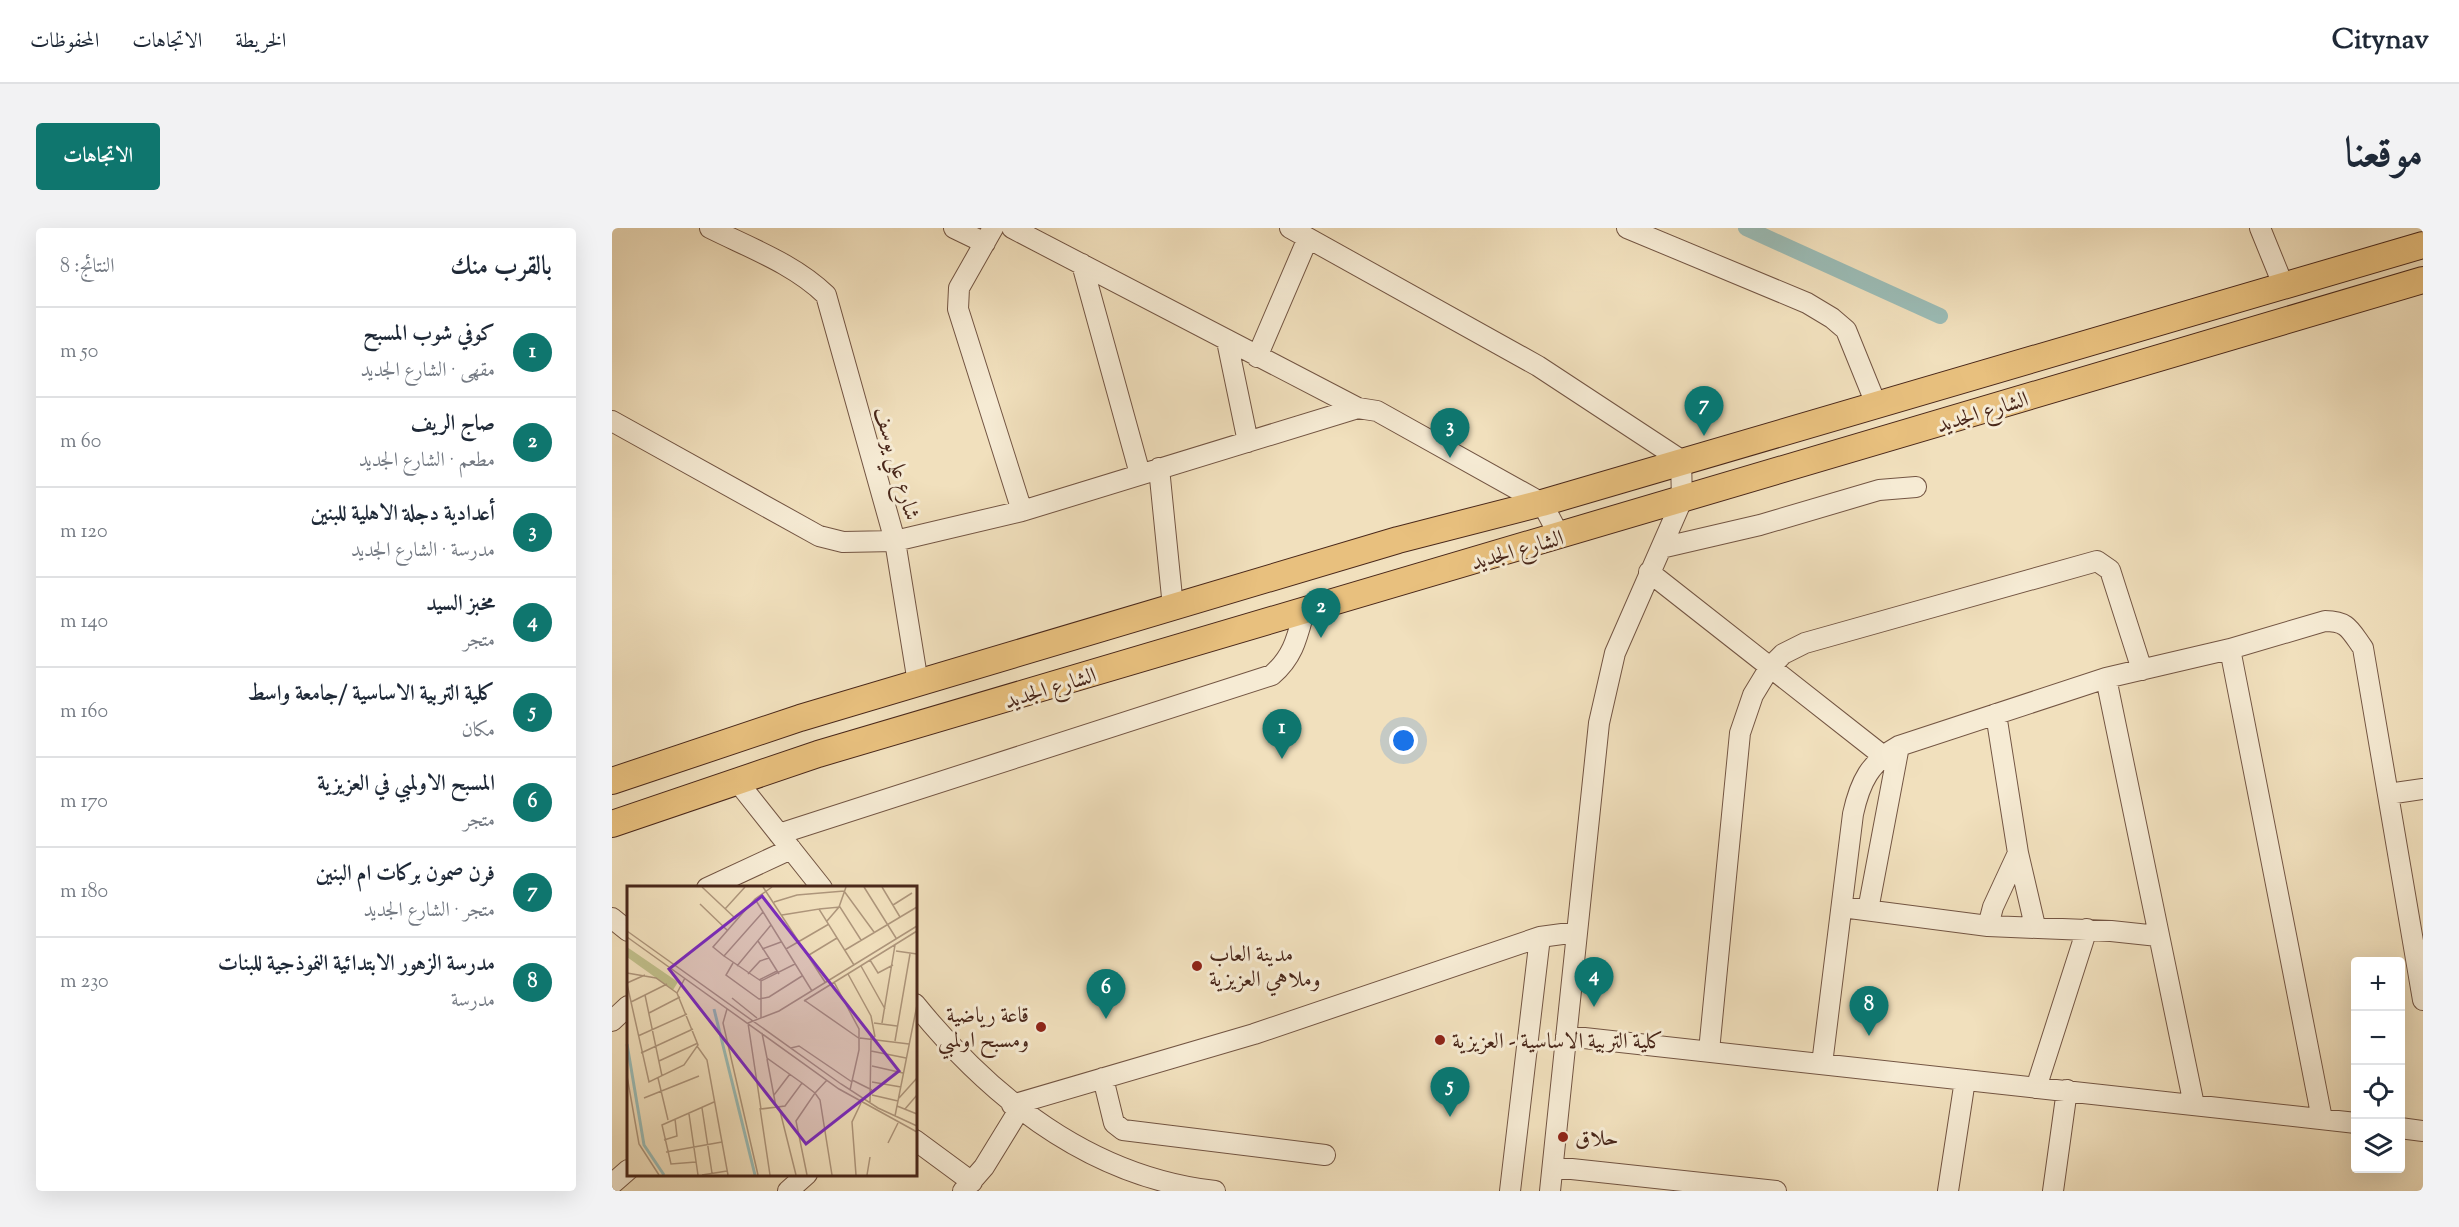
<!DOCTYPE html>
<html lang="ar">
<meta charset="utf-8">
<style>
body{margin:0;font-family:"Sorts Mill Goudy",Amiri,serif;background:#f2f2f3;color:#1f2937;direction:rtl}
.controls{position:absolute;right:18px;bottom:18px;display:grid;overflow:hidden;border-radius:6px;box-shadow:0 6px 24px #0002}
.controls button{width:54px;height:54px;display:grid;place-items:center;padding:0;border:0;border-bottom:2px solid #e0e1e3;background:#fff;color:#1f2937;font:30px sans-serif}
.you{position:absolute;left:792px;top:513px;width:21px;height:21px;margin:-15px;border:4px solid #fff;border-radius:50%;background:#1a73e8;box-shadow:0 0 0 9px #1a73e833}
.badge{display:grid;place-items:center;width:39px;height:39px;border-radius:50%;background:#0f766e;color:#fff;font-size:20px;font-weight:700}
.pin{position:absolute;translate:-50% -50px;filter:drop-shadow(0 2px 3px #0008)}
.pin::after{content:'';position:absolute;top:32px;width:21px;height:18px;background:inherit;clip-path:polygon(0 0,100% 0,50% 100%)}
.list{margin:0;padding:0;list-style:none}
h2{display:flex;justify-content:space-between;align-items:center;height:78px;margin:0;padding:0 24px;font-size:26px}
h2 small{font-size:20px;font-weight:400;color:#747a83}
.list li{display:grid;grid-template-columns:39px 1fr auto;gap:18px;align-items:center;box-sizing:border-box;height:90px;padding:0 24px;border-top:2px solid #e0e1e3}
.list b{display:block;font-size:22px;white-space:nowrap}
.list p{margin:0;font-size:20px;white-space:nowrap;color:#747a83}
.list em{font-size:20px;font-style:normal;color:#747a83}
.icon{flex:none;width:33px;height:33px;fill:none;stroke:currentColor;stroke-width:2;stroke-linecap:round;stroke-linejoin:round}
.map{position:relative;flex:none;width:1811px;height:963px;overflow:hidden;direction:ltr;border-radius:6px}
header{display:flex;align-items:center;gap:36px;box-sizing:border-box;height:84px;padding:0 30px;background:#fff;border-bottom:2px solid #e0e1e3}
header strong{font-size:28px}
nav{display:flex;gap:33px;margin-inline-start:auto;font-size:21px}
.intro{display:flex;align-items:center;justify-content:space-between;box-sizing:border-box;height:144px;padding:0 36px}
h1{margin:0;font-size:42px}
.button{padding:15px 27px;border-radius:6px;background:#0f766e;color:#fff;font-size:21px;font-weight:700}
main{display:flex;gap:36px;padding:0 36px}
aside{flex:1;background:#fff;border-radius:6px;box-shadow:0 6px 24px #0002}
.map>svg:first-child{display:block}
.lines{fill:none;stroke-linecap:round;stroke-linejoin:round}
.canal{stroke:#9bbcb6;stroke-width:16}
.minor-casing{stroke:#735543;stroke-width:22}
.major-casing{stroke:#49271a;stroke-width:28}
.minor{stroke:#f6ebd4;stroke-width:20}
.major{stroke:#e8c07e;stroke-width:26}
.poi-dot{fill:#8f2418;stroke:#f6ebd4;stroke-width:2}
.labels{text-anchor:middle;stroke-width:6;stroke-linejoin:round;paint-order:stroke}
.street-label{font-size:22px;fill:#49271a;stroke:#f6ebd4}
.poi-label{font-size:22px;fill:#49271a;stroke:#f6ebd4;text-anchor:start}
.inset-river{fill:none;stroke:#9bbcb6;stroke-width:3}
.inset-road{fill:none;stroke:#ae967c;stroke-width:1.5}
.view{fill:#7b2cbf;fill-opacity:0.15;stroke:#7b2cbf;stroke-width:3}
.inset-edge{fill:none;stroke:#49271a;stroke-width:3}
</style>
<header>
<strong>Citynav</strong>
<nav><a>الخريطة</a><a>الاتجاهات</a><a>المحفوظات</a></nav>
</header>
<div class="intro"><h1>موقعنا</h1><a class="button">الاتجاهات</a></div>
<main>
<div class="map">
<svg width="1811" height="963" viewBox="0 0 1811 963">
<rect width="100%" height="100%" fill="#f1e0bd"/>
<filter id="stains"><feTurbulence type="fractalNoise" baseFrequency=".00333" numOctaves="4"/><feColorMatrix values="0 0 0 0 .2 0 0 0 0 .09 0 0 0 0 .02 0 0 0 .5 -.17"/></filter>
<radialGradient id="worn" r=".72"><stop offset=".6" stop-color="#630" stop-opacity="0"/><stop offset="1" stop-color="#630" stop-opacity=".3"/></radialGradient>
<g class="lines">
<path class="canal" d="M1134,0L1328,88"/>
<defs>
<path id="minor" d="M342,0L373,15
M400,0L746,180
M678,0L926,138L1069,232L1070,272L1003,425L987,495L938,963
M1015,0L1195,75L1220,90L1234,102L1264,176
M1648,0L1672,59
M470,36L528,246
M615,113L636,214
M645,129L696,10
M0,193L207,308L231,314L283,313L214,67C182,36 138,20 98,0
M547,240L561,379
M410,283L746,180L765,183L930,275L948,309
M1049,320L1148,297L1267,262L1304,259
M1037,344L1270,527
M1494,450L1582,877
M306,455L283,313L410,283L346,81L347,60L381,0
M125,553L210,660
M1776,566L1811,561
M167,606L660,447C681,429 685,410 692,384
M1406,625L1423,698
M95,660L179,621
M1230,679L1376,698L1381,679L1406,625L1384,486
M1256,682L1287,518
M0,690L16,703
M1376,698L1499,703L1546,708
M303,776C380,871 478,949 603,963
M0,793L16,778
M954,808L1744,895
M1097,823L1128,505L1141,467L1158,439L1171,426L1193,415L1485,333L1498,342L1530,442
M1210,836L1241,586C1248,554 1258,534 1287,518L1494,450L1618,421
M491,850L502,895L511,902L713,927
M1424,860L1475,701
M400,877L642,806L928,709L965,704
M1710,891L1618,421L1713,393C1736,393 1738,402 1751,420L1811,772
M1788,900L1811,903
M303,912L360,954
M941,939L1164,963
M0,956L16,942
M176,963L195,946
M351,963L372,939L407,882
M898,963L928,709
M1336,963L1353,852
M1441,963L1455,862"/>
<path id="major" d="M0,553L188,490L786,312L930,275L1811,17
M0,596L206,526L1811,52"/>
</defs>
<use href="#minor" class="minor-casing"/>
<use href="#major" class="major-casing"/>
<use href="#minor" class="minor"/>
<use href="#major" class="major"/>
</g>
<g class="poi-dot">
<circle cx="585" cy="738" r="6"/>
<circle cx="429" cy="799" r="6"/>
<circle cx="828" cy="812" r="6"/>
<circle cx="951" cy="909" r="6"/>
</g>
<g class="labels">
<g class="street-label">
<text transform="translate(1370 183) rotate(-17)" y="8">الشارع الجديد</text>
<text transform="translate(286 235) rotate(74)" y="8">شارع علي يوسف</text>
<text transform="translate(905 321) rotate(-16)" y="8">الشارع الجديد</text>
<text transform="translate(438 459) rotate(-17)" y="8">الشارع الجديد</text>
</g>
<g class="poi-label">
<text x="597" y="733">مدينة العاب<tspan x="597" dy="25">وملاهي العزيزية</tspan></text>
<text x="417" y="794" text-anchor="end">قاعة رياضية<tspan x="417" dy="25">ومسبح اولمبي</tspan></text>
<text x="840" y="820">كلية التربية الاساسية - العزيزية</text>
<text x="963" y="917">حلاق</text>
</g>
</g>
<g transform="translate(15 658)">
<rect width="290" height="290" fill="#f1e0bd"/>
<path d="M0,61L51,96L46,104L0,71Z" fill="#c1c08c"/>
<path class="inset-river" d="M87,123L128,289M0,158L17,259L37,289"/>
<path class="inset-road" d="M75,1L109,33M136,1L198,96M237,1L269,52M255,1L273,31M128,13L185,105M147,16L170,9L217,5L247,46M73,18L100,44M266,19L285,7M98,23L118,1M192,23L213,21L234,54M136,26L97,70L86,61L128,13L145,1M155,29L192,23L227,79M200,35L212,21L219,1M0,45L214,198L251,222L290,240M0,51L212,203L290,246M131,55L142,72M135,63L154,56M159,63L202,38M218,64L290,21M269,65L290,68M182,69L210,52M97,70L134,95L168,78M243,74L251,87L266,79M106,77L99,89L132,113L142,111L175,90M110,80L144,39M234,80L258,123M0,87L29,92L50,107M121,88L133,75L142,72L152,88M221,88L244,130L248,151M132,94L150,85M207,96L232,143V164L223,204M0,97L18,89M0,98L22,196L57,179L71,159L50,107L58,92M18,109L35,190M105,112L130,132M177,114L233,153M177,115L290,45M4,116L40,98M100,123L96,137L131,289M22,127L53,111M134,132V95M247,137L270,140M255,137L268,59M135,147L140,172L175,197M11,150L60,128M233,152L282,158M268,155L283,68M70,160L80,174L101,289M164,162L172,160L225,196M244,165L279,172M14,167L66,143M140,173L149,221M32,175L71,157M245,180L276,187M0,190L12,258L32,289M31,192L41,234M200,194L188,207L175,197L158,220L134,223L121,137L152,125L290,40M225,194L245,204M245,196L274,201M147,209L163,188M245,209L271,215M17,212L72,190M272,212L290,192M243,217L244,151M270,220L290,228M152,221L169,289M75,222L85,287M133,222L143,289M278,223L290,209M62,228L71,289M268,230L290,119M37,254L50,250L48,233M261,257L271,237M39,266L95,256M69,276L44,278L35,239L87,216M75,289L100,285M180,289L169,235L188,207L193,214L205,289M229,289L225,236L234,217M240,289L243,271"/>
<path class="view" d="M135,10L272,185L179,258L42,83Z"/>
<rect width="290" height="290" class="inset-edge"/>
</g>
<rect width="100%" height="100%" filter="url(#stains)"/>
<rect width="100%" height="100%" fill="url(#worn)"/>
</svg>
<div class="controls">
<button>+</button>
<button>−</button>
<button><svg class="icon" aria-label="locate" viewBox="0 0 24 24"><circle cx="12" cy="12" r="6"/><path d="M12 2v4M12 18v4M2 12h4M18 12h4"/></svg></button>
<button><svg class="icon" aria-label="layers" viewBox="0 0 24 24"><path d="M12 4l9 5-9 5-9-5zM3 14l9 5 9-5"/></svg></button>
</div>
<div class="you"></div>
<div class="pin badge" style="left:670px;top:531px">1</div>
<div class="pin badge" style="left:709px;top:410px">2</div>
<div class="pin badge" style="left:838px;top:230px">3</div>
<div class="pin badge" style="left:982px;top:779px">4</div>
<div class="pin badge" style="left:838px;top:889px">5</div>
<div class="pin badge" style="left:494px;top:791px">6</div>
<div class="pin badge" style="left:1092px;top:208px">7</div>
<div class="pin badge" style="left:1257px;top:808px">8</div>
</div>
<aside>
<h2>بالقرب منك<small>النتائج: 8</small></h2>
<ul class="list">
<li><span class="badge">1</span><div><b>كوفي شوب المسبح</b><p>مقهى · الشارع الجديد</p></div><em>50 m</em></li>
<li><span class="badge">2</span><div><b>صاج الريف</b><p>مطعم · الشارع الجديد</p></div><em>60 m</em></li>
<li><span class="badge">3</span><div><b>أعدادية دجلة الاهلية للبنين</b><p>مدرسة · الشارع الجديد</p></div><em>120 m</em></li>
<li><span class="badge">4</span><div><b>مخبز السيد</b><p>متجر</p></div><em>140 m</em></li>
<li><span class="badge">5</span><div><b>كلية التربية الاساسية /جامعة واسط</b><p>مكان</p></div><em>160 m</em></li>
<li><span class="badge">6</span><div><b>المسبح الاولمبي في العزيزية</b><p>متجر</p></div><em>170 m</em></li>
<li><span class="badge">7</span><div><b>فرن صمون بركات ام البنين</b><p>متجر · الشارع الجديد</p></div><em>180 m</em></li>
<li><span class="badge">8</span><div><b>مدرسة الزهور الابتدائية النموذجية للبنات</b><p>مدرسة</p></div><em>230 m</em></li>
</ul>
</aside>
</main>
